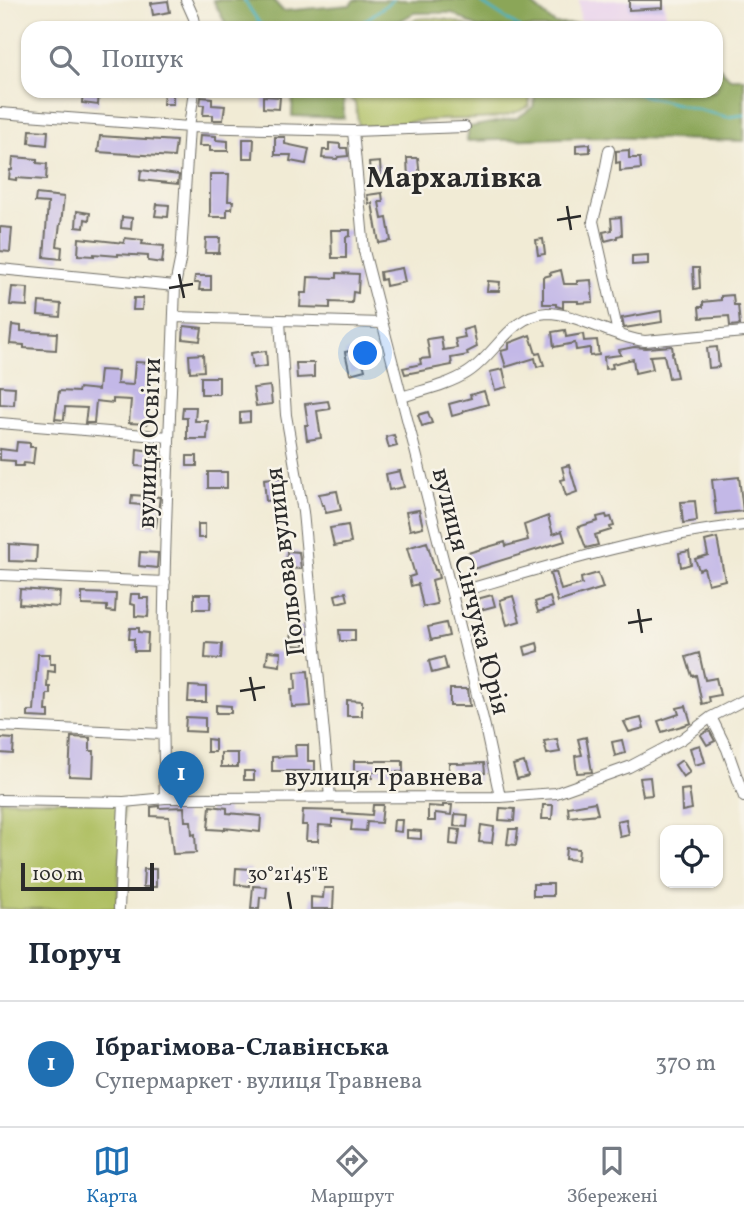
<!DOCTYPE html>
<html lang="uk">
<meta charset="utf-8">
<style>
body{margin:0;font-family:Vollkorn,serif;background:#f2f2f3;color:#1f2937}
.controls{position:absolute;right:21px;bottom:21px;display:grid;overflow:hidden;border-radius:14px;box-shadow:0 2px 5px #0004}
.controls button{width:63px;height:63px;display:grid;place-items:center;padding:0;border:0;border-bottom:2px solid #e0e1e3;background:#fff;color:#1f2937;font:35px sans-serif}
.scale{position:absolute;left:21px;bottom:18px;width:133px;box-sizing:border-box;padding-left:7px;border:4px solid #2b2b2b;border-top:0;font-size:19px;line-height:24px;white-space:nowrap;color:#2b2b2b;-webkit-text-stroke:5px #f7f3e8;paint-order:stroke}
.you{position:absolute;left:366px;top:354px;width:24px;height:24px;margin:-18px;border:5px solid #fff;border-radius:50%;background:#1a73e8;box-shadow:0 0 0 10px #1a73e833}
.badge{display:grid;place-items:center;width:46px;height:46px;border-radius:50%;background:#1f6fb2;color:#fff;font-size:23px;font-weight:700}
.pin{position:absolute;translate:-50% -58px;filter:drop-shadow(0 2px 4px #0008)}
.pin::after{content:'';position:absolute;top:37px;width:24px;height:21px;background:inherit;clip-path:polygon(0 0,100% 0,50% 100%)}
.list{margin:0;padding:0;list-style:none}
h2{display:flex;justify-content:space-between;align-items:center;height:91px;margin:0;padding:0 28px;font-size:30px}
h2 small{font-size:23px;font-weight:400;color:#747a83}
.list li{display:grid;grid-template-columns:46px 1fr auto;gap:21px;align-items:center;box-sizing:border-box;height:126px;padding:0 28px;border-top:2px solid #e0e1e3}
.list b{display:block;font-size:26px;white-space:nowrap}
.list p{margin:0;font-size:23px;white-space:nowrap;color:#747a83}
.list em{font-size:23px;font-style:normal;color:#747a83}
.icon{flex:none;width:38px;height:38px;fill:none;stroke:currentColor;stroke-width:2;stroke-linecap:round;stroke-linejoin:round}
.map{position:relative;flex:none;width:744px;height:909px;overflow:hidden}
.search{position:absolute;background:#fff;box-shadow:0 2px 5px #0004;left:21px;right:21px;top:21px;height:77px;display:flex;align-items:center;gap:18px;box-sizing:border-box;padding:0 24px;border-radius:21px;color:#747a83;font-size:26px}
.sheet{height:217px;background:#fff}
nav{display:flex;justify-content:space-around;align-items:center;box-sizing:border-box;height:98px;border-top:2px solid #e0e1e3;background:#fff;font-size:19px;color:#747a83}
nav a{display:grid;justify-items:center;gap:4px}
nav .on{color:#1f6fb2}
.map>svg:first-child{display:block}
.built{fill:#e9d2ed}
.green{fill:#afbf62;stroke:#6d7546;stroke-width:2}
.forest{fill:#8ba658;stroke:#5b6842;stroke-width:2}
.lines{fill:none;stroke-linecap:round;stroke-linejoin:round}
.stream{stroke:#48b4c4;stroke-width:2.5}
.building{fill:#c3b8e7}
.minor-casing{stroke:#706e66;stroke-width:12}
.minor{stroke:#fff;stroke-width:10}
.ticks{fill:none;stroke:#2b2b2b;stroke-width:2.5}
.labels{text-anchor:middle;stroke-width:5;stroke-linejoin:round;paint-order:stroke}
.street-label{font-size:26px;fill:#2b2b2b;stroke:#f7f3e8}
.quarter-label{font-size:30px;font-weight:bold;fill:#2b2b2b;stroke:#f7f3e8}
.ticks-label{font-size:18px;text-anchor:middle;fill:#2b2b2b;stroke:#f7f3e8;stroke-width:5;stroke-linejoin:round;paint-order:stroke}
</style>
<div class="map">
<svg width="744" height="909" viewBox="0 0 744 909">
<rect width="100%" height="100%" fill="#f7f3e8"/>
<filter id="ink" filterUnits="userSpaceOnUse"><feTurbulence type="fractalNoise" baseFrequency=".0143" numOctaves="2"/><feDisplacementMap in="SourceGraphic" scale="14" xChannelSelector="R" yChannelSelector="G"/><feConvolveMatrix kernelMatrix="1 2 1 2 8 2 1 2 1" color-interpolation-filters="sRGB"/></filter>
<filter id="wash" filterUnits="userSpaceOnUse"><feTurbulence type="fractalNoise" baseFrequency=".00686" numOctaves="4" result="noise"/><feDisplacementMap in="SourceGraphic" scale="28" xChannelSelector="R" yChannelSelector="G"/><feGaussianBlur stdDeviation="1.57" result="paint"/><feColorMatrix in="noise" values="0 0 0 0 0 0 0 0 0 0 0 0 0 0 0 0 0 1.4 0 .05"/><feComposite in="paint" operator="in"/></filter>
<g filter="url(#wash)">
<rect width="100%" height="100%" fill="#f1ebd5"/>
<path class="built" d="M579,0H664L666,16L580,21Z"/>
<path class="green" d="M429,18C445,19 457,20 471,28H400L417,19Z
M348,91H531L529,106C501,123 468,118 437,120C411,121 385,125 359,127L355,103L349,97Z
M0,800L124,802L117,909H0Z"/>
<path class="forest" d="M213,0H273L283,11L350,5L354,0H527L555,24L677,25L680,28H479L452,13H414L387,28H228Z
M716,64L730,78H744V141L591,137L467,141L469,127L517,118L533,107L536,91H716Z
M293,91H343L344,118L292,116Z"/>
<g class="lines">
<path class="stream" d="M244,0L260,24L269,28
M477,0L520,28
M355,28L393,0
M632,91L638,94L727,117L744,115"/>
</g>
<g id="blocks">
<path class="building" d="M629,0H663V8L629,10Z
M168,1L170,12L153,15L151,3Z
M83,91H99L98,105L82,103Z
M164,92H173V104H163Z
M263,96L280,97L279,109L263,108Z
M201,97L212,98V105L225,106L223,120H213V115H203L204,105H200Z
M30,130L48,131L47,145L29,143Z
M200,135L216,136V140L228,141V151H210V146H199Z
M100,136L176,141L174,157L98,152Z
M275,137H285V144L309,149L306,164L290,161L291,155H275Z
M243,139H254L253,158H243Z
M329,143L340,144V148H347L348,156L338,157L337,159L322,158L323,150H329Z
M590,144V152L576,153V145Z
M629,150V158H640L641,169L620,171V162L616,163V151Z
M13,157L37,159V163L47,164L46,180L16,178V180L9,179L10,170H12Z
M407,158H418L420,178L408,179Z
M380,162L381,179L371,180L369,163Z
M141,170L179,175L178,184L140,180Z
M210,174H229L228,201H233L232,209H227V217H210Z
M382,193L383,202H379L382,219L387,218L391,241L379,243L372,203L369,204L367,195Z
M36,194L64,197L61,224H60L57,246L62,247L61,259L44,257L48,203L35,202Z
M157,204L169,205L168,217L155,216Z
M77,211L90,213L89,220L85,219L84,228L76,227Z
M122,217L132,218L131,229L121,228Z
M621,217L622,235L617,236V238L605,241L603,232L612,230L611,218Z
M0,227L12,228L10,252L0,251Z
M331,230H350V236L346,237V258H332Z
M79,238L124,243L125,238L143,240L142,244L164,246L162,263L148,261V256L118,254V256L94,254V256L78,255Z
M206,238H220L219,253H205Z
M543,239L545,254L538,255L536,240Z
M648,255V264L632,265V256Z
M402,268L405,282L386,286L385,279L381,280L380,272Z
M693,268H699L700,288L694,289Z
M561,270L564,284H577V281L591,280L593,302L578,303V301H563V308L556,306V304H543V277L551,275L550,273Z
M337,273L359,274L358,293L353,292L352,303L330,302V308L300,307L301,293H307L308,277L337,278Z
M195,276H211V290H199L200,283H194Z
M488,281L500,282L499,291H487Z
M12,287L28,288L27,306L10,305Z
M733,295L734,305H738L740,325L730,326L729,316L700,318L699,307H703V302L721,300V296Z
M134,298H143L142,310H133Z
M39,302L61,304L60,317L38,315Z
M661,311L662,322L624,328L622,318Z
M12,325L21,326V331L57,333L56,350L24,348V345L10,344Z
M184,326L202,328L200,341L183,339Z
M473,327L477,347L467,352L468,355L451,358L452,365L405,374L403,368L421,364L420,359L430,358L427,339L441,337L443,350L457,348L455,339L465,337L463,330Z
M565,330L566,337L583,334L584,341L597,340L599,355L590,356V348L576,350L575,343L554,347L552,332Z
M530,335L536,354L540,353L544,365L537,367L535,358L506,367L501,351L509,349V343Z
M672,346L673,353H672L677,377L669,378L664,355L650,356L653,369L635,373L633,359L612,364L613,368L605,369L604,357L621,355L619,350L634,347L646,348Z
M717,347L719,367L709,368L707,348Z
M359,349L365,370L350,374L345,352Z
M266,351L267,366L253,368L251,353Z
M203,354L204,371L190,372L189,355Z
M135,362L153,363L152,379H149L147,424L129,423L131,400L113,399V403L96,401L94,423H85L87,408L65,407L64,420L55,419L59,391L78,392L79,388L98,390L100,370L118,371L117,384L133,385Z
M296,363H314V377L297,378Z
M503,369L507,387L495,390L490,372Z
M201,377H219V394H201Z
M0,386L15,387L14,405L0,404Z
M270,386L272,404L256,406L253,388Z
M484,391L488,404L463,411V413L452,416L449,404L471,398L470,395Z
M328,401L330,409L317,411L321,438L307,440L305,425H308L305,404Z
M183,407H196L195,421H208L207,439H187V418H182Z
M250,412V422L240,423V413Z
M428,412L432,423L422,426L418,415Z
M394,435L397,446L389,448L386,437Z
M17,442L30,443V447H35L33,464L24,463L23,466H15V461L0,460V449L16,451Z
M137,449L152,451L150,467L136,466Z
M187,456H197V466H187Z
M569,465L577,492L566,496L561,480L565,479L562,467Z
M400,471L404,487L389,490L386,474Z
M208,472H227V488H208Z
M282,477L284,499L266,501L264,479Z
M739,477L743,511L716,514L712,480Z
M337,491L341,510L326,513L324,505H322L319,494Z
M132,495L160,497L156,527L141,526L142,505L131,504Z
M695,501L697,521L683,523L681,502Z
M419,510L423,527L410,530L406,512Z
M606,515L607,518L611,517L614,526L610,527L611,530L595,535L598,545L586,548L578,527L598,521L597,517Z
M548,516L553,534L562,531L565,541L473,569L468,553L505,542L506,546L528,540L524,525Z
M198,524H205V538H198Z
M348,525L351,543L334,546L330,528Z
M717,538L725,580L708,584L704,568L699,570L695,559L708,555L705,541Z
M427,542L435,570H437L439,578L432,580L437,604L423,607L418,584L411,586L409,577L415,575L407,548Z
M9,544L37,546L36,562L9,561Z
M287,551L299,552L301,569L286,568Z
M689,551L691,564L681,567L679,553Z
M140,552L158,553L157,568L139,566Z
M556,572L561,590L582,584L581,578L598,573L603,588L558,602L550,574Z
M20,589L60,592L59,607L19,604Z
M346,592L348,600L337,603L335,595Z
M82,593L116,594L115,612L107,611V606L82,605Z
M131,594H140V598H149L148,617L135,616V605L130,604Z
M194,594H211L210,609H194Z
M492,595L495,606L480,610L477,599Z
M513,596L520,621L507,625L500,600Z
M550,597L553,607L538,612L535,602Z
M446,623L449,636L431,640L428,627Z
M292,626L306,627L304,646L291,645Z
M130,628H139V632L148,633L147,651H134V639H129Z
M339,630H355V641H340Z
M206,643L222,644L221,659L205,658Z
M537,643L539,651L526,655L524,647Z
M268,651L281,652L280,666L266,664Z
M699,653L705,680L716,678L720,695L709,697L710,702L702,704L696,675L692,676L686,657Z
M38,654H50V664H55V672L48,671L47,687H50V694H47L46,711H49V718L28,717V711H34Z
M444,657L447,669L432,673L429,661Z
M308,671L311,706L292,707L291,689H296L295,672Z
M189,686L206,687V702H188Z
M450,689H468L470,706H450Z
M347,700L362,701V716H347Z
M216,705L231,706V713H216Z
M686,706L691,723L662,732L658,721L679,714L677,708Z
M186,717L205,718V732L185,731Z
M641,718L644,728L629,732L624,722Z
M709,730L715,741L707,745L701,735Z
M71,737L90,738V751H94L93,777L69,776Z
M586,737L592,772L577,773L575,756L582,755L578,739Z
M0,738L14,739L13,754L0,753Z
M207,739L215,740V752H207Z
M557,739L560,752L547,754L544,741Z
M622,740L625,753L615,756L612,742Z
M295,745H308V761H315V771H272V757L296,756Z
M700,745L705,762L695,765L690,748Z
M221,753H238V767H221Z
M174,758H186L185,771H189V778H174Z
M682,760L690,772L683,777L675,765Z
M354,761H403V772H372V778H361V771H354Z
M524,762L528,776L517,779L513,765Z
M449,763H458V764L484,763L485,773H478V782H470V777L449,778Z
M244,771H254V780H244Z
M650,777L652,795L643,796L640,778Z
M689,789L692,809L682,811L681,790Z
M595,802L598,814L569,817L568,807Z
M373,805H383L381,823L367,822L366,831L351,830L352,821L332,819V826L319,825L318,841H306L307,825H302L303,810L343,811V813L372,815Z
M443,805H452L451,815L435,813V821H428V806L443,807Z
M543,805H553L552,819H542Z
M159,806V808L184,807L185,821H191L192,835L195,834L196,853L173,854L169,817L151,816V807Z
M210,806L227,808V813L261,816L260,832L225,828V830L208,829Z
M500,808L515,809L514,821L499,820Z
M455,814L468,815L467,827L454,826Z
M626,819L629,835L620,837L617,821Z
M394,820H402L401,832L393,831Z
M481,825L494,827L492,843L479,842Z
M451,829L460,830L458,845L450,844Z
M509,829H518L516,845L507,844Z
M407,830L421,831V839L407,838Z
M566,848L579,849L578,860L565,859Z
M236,868L251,869L249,886L235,884Z
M144,869H156V887H143Z
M533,884H553V896H533Z
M253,886L267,887L266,898L260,897L259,909H251Z
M324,888H334L333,909H311V897L323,898Z"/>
</g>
</g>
<g filter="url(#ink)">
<use href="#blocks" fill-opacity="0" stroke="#706e66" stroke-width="2"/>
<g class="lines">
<defs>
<path id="minor" d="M186,0L194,18L196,28
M0,113L189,127L353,131L465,127
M353,131L364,251L452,594L485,727L500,797
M609,150L602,187L593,221L618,333
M0,269L175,286
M174,317L382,323
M280,321L286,415L303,512L330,797
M402,397C423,390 448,385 467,373C495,356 510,315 547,313C577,313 614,338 645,341L744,332
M0,423L169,437
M0,575L165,582
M452,594C549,566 643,536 744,525
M711,717L727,749L744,797
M0,726L162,734
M165,798C159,627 169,457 175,286L181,256L189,127L194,91
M0,800L124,802L165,798L500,797L556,793L629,767L682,739L711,717L744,700
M119,909L124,802"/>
</defs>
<use href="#minor" class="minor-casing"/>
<use href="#minor" class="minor"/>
</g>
</g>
<path class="ticks" d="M567,206L571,230M557,220L581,216M179,274L184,298M169,288L193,284M638,609L642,633M628,623L652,619M250,677L255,701M240,691L265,687M288,892L291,909"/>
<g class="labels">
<g class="street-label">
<text transform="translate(148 443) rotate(-88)" y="9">вулиця Освіти</text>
<text transform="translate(284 562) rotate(-97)" y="9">Польова вулиця</text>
<text transform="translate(472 591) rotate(76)" y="9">вулиця Сінчука Юрія</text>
<text x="384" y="785">вулиця Травнева</text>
</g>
<g class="quarter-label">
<text x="454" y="187">Мархалівка</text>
</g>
</g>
<g class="ticks-label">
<text x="288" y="880">30°21'45"E</text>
</g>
</svg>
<div class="controls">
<button><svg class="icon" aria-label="locate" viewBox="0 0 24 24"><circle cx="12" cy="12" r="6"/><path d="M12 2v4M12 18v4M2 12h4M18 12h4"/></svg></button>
</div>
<div class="scale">100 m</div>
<div class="you"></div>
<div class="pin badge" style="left:181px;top:809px">1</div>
<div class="search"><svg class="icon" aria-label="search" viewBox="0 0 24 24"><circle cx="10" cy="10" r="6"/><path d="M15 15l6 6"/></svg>Пошук</div>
</div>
<section class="sheet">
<h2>Поруч<small></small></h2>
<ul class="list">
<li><span class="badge">1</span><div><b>Ібрагімова-Славінська</b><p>Супермаркет · вулиця Травнева</p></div><em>370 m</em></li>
</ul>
</section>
<nav>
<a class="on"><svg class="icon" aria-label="map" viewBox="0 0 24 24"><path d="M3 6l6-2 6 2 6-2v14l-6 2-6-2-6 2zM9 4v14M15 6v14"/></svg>Карта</a>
<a><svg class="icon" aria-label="directions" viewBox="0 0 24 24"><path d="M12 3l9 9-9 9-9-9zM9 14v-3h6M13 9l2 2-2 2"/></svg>Маршрут</a>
<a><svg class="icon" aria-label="saved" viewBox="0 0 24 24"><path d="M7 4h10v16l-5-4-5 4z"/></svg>Збережені</a>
</nav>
